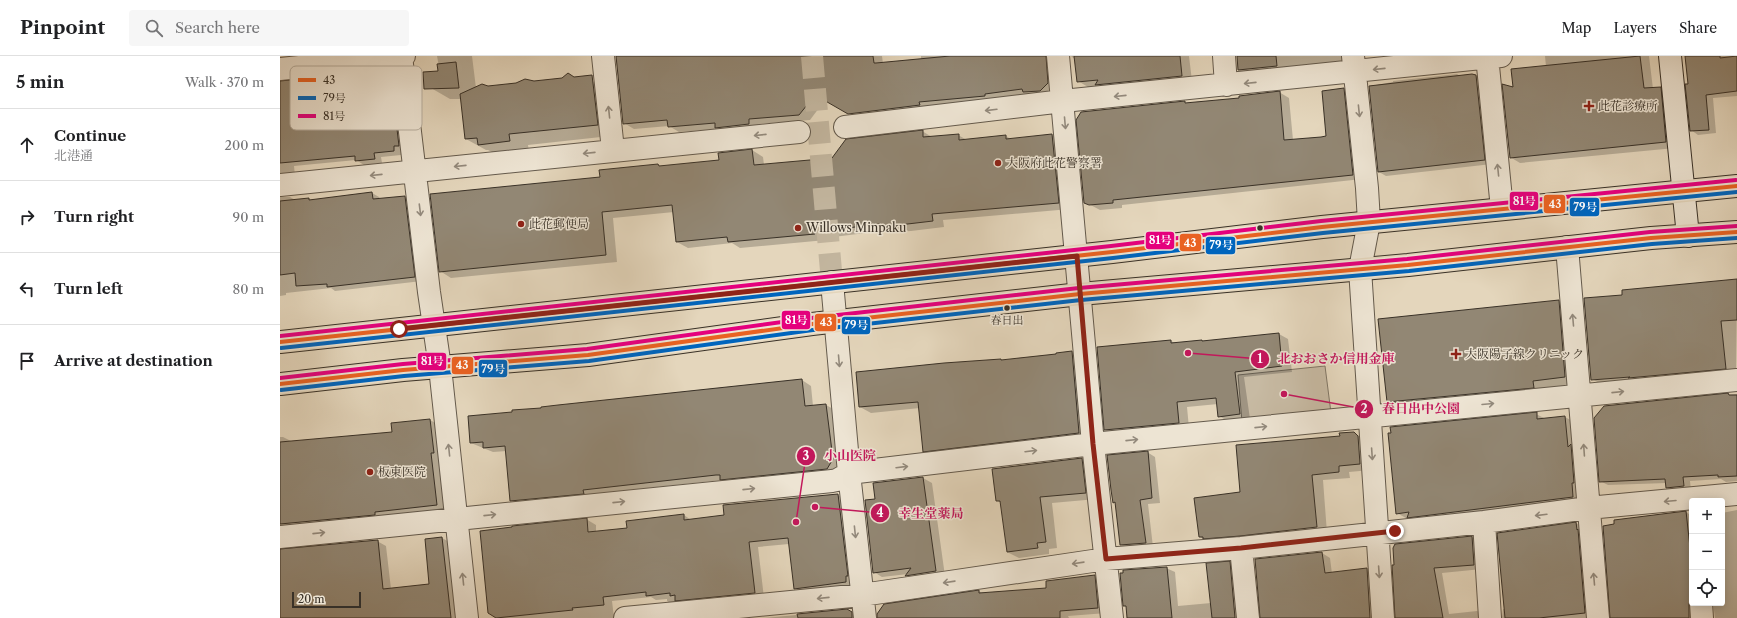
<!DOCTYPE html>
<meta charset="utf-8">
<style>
body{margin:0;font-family:"Libre Caslon Text","Noto Serif JP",serif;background:#f6f6f6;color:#202124}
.controls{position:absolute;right:12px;bottom:12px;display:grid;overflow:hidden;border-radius:4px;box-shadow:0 2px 10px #0003}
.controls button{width:36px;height:36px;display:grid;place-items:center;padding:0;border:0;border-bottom:1px solid #e0e0e0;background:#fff;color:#202124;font:20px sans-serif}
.scale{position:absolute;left:12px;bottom:10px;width:69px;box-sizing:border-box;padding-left:4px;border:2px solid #393127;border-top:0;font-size:11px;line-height:14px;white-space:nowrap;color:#393127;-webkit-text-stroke:3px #ede4d3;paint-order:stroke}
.stop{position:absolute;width:12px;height:12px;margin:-9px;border:3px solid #8f2418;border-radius:50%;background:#fff}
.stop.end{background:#8f2418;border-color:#fff;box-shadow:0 1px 4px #0008}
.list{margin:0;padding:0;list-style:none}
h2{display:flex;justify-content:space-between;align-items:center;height:52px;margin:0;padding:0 16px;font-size:17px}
h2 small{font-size:13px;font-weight:400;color:#757577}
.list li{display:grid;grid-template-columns:26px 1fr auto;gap:12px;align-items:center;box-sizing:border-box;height:72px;padding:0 16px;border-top:1px solid #e0e0e0}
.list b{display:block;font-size:15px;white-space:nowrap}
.list p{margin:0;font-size:13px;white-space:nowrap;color:#757577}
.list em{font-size:13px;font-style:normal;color:#757577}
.icon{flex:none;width:22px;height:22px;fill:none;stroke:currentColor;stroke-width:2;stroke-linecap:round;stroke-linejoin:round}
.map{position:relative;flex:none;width:1457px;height:562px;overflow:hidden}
header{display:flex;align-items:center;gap:24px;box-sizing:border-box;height:56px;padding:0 20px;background:#fff;border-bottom:1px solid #e0e0e0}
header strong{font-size:19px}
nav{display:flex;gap:22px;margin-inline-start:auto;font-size:14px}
.search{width:280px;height:36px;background:#f6f6f6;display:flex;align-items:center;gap:10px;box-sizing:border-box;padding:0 14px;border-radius:4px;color:#757577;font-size:15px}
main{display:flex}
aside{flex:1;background:#fff}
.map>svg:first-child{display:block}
.green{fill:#c7baa3;stroke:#807665}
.shadow{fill:#0003}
.building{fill:#928774;stroke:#393127}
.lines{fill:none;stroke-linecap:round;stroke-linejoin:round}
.street-tunnel{stroke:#c2b59e;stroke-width:22;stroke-dasharray:22 11;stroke-linecap:butt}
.street-casing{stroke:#645a4c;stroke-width:24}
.secondary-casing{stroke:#393127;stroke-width:24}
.primary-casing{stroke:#393127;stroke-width:24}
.street{stroke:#ede4d3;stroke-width:22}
.secondary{stroke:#ede4d3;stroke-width:22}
.primary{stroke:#e4d6bc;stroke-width:22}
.bus-1-casing{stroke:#ede4d3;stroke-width:7}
.bus-2-casing{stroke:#ede4d3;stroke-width:7}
.bus-3-casing{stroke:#ede4d3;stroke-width:7}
.bus-1{stroke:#e96222;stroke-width:4}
.bus-2{stroke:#0065bd;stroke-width:4}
.bus-3{stroke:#e5007d;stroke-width:4}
.oneway{stroke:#938a7d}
.route{stroke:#8f2418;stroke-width:5}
.poi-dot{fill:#8f2418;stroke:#ede4d3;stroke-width:1.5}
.bus-dot{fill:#393127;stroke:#ede4d3;stroke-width:1.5}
.labels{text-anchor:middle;stroke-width:3;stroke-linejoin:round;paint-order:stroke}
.bus-label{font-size:11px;fill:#393127;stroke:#ede4d3}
.poi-label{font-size:12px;fill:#393127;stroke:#ede4d3;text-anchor:start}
.key{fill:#ede4d3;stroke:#b7ae9f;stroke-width:1}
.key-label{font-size:11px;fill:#393127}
.leader{fill:none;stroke:#c2185b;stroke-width:1.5}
.callout-dot{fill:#c2185b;stroke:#ede4d3;stroke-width:1.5}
.mark-label{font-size:12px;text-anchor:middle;font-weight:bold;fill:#fff}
.callout-label{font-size:13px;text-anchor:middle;font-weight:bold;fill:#c2185b;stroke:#ede4d3;stroke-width:3;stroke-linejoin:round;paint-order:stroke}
.line-badge{stroke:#ede4d3;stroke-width:1.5}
.badge-label{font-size:11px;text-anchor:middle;font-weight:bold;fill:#fff}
</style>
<header>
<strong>Pinpoint</strong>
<div class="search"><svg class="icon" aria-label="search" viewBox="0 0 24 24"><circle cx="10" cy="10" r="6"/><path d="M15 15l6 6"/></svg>Search here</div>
<nav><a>Map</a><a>Layers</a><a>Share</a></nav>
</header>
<main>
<aside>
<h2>5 min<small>Walk · 370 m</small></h2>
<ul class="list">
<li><svg class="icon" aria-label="ahead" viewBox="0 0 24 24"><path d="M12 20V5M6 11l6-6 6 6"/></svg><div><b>Continue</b><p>北港通</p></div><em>200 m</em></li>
<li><svg class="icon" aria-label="right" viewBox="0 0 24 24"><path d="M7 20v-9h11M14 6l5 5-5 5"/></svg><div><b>Turn right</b></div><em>90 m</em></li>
<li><svg class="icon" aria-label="left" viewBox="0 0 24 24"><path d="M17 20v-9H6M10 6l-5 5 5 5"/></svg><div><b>Turn left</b></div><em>80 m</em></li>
<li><svg class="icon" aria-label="arrive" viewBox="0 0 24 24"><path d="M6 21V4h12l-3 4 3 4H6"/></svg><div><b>Arrive at destination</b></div></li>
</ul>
</aside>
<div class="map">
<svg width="1457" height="562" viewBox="0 0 1457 562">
<rect width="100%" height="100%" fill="#e4d6bc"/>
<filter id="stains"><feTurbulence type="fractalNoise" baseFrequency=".005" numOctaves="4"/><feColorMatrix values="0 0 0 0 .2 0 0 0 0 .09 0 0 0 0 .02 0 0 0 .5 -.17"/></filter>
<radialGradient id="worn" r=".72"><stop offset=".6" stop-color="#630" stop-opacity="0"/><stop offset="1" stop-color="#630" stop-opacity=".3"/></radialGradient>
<path class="green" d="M1045,310L1051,357L962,366L958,319Z"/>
<path class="shadow" d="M157,0H192L196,32L305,21L325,32L330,80L248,89L249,96L218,99L208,94H206L186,83L181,43H170L151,32L160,16Z
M337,0H602L603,8L641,4V0H777L771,40L579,63L545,44L530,64L478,68L479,74L446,77L438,73L399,76L389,70L354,73L344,67Z
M791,0H909L912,25L826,34L819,30L808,31L798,25L796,4Z
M958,0H1069L1063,9L966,18L958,14Z
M1265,0H1369L1373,33L1380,32L1390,38L1395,92L1240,107L1230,101L1234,33L1266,11Z
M1406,0H1457V40L1433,42L1436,77L1418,79L1411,74L1409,29Z
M110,15L117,19L126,93L121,94V99L101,101L102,107L84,109L76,104L14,110L15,120L0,123V26Z
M1177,18L1180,20H1196L1204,25L1212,108L1106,120L1099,116L1090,30L1113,26V25Z
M1064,33L1073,39L1082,123L842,149V152L820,154L805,146L904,46L907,48L960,43L999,36L1009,42L1013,84L1047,81Z
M642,75L652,81L678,79L687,84L726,80L732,84L772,79L784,86L790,153L663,164L664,171L631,175L612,176L610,174L545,182L546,184L460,192L452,187L408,192L397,186L394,156L333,162L337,206L171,222L160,215L321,122L378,109L382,111L440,105L472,94L483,101L484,109L552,103Z
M92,137L99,141L100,143L125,141L132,145L142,225L55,235L51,232L6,237V239L0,240V141H10L15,144L29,143L32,145Z
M1457,223L1456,318L1323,329L1312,323Z
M1279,245L1299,257L1305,333L1129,357L1108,346Z
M999,278L1008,283L1012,316L964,321L970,363L949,366L939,360L938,348L907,351L909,372L835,379L825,374L891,285L895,287L924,286Z
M792,296L803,302L810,383L655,401L644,395L640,352L591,357L580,351L664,308L721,304L723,305Z
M522,324L531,330L533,350L546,349L555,354L562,408L556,418L450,428L442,424L312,438V442L240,450L231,444L227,395L213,396L191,387Z
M1457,338V425L1446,426L1441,423L1410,425L1411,434L1394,436L1387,432V427L1328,429L1320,425L1325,351Z
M1256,358L1266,363L1285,361L1301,370L1309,450L1133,466L1117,457Z
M150,364L159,369L165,454L0,478V381H3L13,386L113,377Z
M1074,377L1085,383L1091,414L1069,416L1070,422L1043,424L1047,477L930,487L920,481L962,437L1061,381Z
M867,396L875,401L880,447L868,448L873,491L849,493L841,489L837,448L834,446Z
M802,403L813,410L817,443L772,447L777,492L769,493V498L739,502L727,496L722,447L716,444Z
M643,422L652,427L665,520L635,524L627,520L628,518L602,521L594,516Z
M558,439L567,444L575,531L524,538L515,532L509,488L478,491L484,542L460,544L451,539L422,542L423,548L396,550L387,545V543L376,544L371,541L332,545L334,562H217L209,556L306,463L316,469V476L348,473L404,459L411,464L446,460Z
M1457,454V562H1435L1433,547H1442V457Z
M1406,456L1412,460V547L1418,562H1331Z
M1296,467L1304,472L1313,562H1222L1223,553H1225Z
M1192,481L1200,486L1202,513L1162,517L1169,558L1197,555L1205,560V562H1117L1115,489Z
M162,482L171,487L179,562H0V494L97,485L106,490L111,533L150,529L146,484Z
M1042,497L1050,502L1052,518L1087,513L1095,518L1098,562H981Z
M950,506L958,511L963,562H848L847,551L844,549L886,512L895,516L898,550L931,547Z
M815,521L824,526L827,557L788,560L789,562H598L699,535L703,538L767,533Z
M567,554L580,562H485Z"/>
<path class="building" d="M336,0H593L594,7H596L670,0H766L768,27L760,35L743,36L742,33L705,38V40L639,46L640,49L568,58L535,39L519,59L469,63V68L435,72V67L388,71L387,64L343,68Z
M794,0H900L902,20L815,29L818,24L797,26Z
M957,0H996L997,10L958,14Z
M1360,0L1364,32L1381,31L1386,86L1230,102L1222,28L1233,31L1231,13Z
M1405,0H1440V2L1457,0V35L1426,39L1429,74L1410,75L1405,28H1408Z
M176,6L179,32L144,33L143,16L158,15L157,8Z
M110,14L119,90H114V95L94,97L95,103L75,105V100L0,107V25Z
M288,17L294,21L312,19L318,69L229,78L230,85L198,89L197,82L185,83L180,38L202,28L208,30L236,27L245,23L254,25L282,22Z
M1192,18L1196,19L1205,104L1098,116L1089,30Z
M1064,32L1073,119L833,144V147L809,149L804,147L796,64L801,56L905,45V47L959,42V40L1000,35L1004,84L1041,81L1046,80L1042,35Z
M643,74V81L679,78V84L726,79V83L772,78L779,147L652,158L653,165L619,169L600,170V168L534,176L535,178L448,186L447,181L396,186L392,149L322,156L326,199L159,216L150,138L320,121L319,114L378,108L379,110L439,104L438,97L472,93L474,109L552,102L566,83Z
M92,136L93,143L125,140L135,221L47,231V228L16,230L15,217L0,219V145L29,142V144Z
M1457,223V264L1441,265L1446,313L1348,322L1350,321L1311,324L1304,242L1342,239V234Z
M1279,244L1285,321L1253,325L1254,332L1107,346L1098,263Z
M999,277L1002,310L955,316L960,358L938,361L936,342L897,346L899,367L824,374L817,291L891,284V287L922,284V285Z
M792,295L799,377L643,396L638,346L579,351L576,316L664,307L721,303V304L776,298V297Z
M522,323L525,350L546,348L553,403L547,413L440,424V419H436L303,434L304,438L230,445L225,390L203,392V386L190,387L188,360L232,356V354L261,352V351L278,349Z
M1448,337L1449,339H1457V420L1438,421V419L1403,421L1404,430L1386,432L1385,423L1319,426L1314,362L1324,350Z
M1257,356V363L1285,360L1288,391L1291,388L1294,427H1292L1293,441L1127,462L1129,456L1116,458L1108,377H1111L1110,371Z
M150,363L154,397H151L157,449L95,456V459L0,468V386L112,376L111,367Z
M1074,376L1078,380L1080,408L1059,410V416L1032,419L1037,471L960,480L923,483V481H919L914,442L960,436L956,389L1060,380L1059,377Z
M868,395L872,442L860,444L866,487L840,489L835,446L833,447L831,434L827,399Z
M802,402L806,437L760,441L766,486L757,487L758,492L727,496L720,445H716L712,413Z
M643,421L656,515L625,520L631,512L593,517L585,444L595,443L593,427Z
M558,438L568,520H566V526L514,533L508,482L469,486L475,537L395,545V539L390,540V537L366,540V536L323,541L324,549L292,552L293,554L216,562L208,557L200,475L232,471V470L307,462L308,476L347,472L346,465L404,458V464L444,459L443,449Z
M1406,455L1412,510V539L1409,548V562H1330L1323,470L1334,468V464Z
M1296,466L1297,474L1298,473L1305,557L1259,562H1225L1217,477Z
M1192,480L1194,509L1154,512L1163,562H1115L1112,509H1114L1113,492L1115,488Z
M162,481L171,562H0V493L98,484L103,533L149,528L145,483Z
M1042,496L1045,517L1087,512L1090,562H980L975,503Z
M950,505L955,562H932L926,507Z
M887,511L892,562H847L846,550H843L840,517H843V514Z
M815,519L818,552L780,555V562H597V558L604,548L699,534V537L766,532V525Z
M567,553L572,556V562H518L517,558Z"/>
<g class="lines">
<path class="street-tunnel" d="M532,0L552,226"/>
<defs>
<path id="street" d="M121,0L149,236L160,311L187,562
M323,0L333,94
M778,0L813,388L832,562
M944,0L946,29
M1073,0L1087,132L1089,166L1080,213L1103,562
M1207,0L1222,153
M0,13L124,0
M565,71L783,45L1221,0
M0,129L519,76
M1287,191L1318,562
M552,226L569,417L585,562
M1204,466L1210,562
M0,481L552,425L557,424L569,417L813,388L1457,324
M961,492L968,562
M1421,547L1422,562
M345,562L582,539L826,503L961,492L1204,466L1308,452L1457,438"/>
<path id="secondary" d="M1390,0L1408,180"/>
<path id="primary" d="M0,286L832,196L1042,171L1457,130
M0,328L123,314L308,299L532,268L800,238L1128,209L1371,182L1457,176"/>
</defs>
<use href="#street" class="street-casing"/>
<use href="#secondary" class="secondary-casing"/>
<use href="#primary" class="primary-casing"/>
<use href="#street" class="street"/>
<use href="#secondary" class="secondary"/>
<use href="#primary" class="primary"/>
<defs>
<path id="bus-1" d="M0,286L832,196L1042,171L1457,130
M0,328L123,314L308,299L532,268L800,238L1128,209L1371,182L1457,176"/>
<path id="bus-2" d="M1,292L833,202L1043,177L1457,136
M1,334L124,320L309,305L533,274L801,244L1129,215L1372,188L1457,182"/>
<path id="bus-3" d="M0,280L831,190L1041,165L1456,124
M0,322L123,308L307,293L531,262L799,232L1127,203L1370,176L1457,170"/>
</defs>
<use href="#bus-1" class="bus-1-casing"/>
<use href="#bus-2" class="bus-2-casing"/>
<use href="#bus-3" class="bus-3-casing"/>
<use href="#bus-1" class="bus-1"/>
<use href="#bus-2" class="bus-2"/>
<use href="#bus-3" class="bus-3"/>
</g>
<defs><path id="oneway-shaft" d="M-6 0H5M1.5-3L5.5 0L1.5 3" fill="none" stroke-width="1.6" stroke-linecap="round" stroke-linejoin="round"/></defs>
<g class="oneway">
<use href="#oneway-shaft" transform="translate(1099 13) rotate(174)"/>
<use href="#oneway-shaft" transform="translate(970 27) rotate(174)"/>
<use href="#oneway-shaft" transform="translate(840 40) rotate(174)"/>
<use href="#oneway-shaft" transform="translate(711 54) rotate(173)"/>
<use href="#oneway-shaft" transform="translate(1079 55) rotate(84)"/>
<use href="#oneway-shaft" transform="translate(329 56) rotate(-96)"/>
<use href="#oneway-shaft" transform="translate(785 67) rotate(85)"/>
<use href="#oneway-shaft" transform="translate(480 79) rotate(174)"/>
<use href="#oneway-shaft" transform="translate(309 97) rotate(174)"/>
<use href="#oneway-shaft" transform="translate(180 110) rotate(174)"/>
<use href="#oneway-shaft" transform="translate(1218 114) rotate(-96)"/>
<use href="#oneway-shaft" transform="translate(96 119) rotate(174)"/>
<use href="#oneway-shaft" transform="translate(140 154) rotate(83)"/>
<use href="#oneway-shaft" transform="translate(1293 264) rotate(-95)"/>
<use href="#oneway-shaft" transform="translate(559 305) rotate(85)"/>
<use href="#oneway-shaft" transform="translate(1338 336) rotate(-6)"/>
<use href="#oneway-shaft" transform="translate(1208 348) rotate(-5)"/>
<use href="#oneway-shaft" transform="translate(981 371) rotate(-6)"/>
<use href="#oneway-shaft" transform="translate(852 384) rotate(-6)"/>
<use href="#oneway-shaft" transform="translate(169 394) rotate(-96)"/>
<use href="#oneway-shaft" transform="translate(1304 394) rotate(-94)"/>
<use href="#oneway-shaft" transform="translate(751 395) rotate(-7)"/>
<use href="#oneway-shaft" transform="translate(1092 398) rotate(86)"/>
<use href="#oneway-shaft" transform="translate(622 411) rotate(-7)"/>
<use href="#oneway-shaft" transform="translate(469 433) rotate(-6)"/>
<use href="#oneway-shaft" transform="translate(1390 445) rotate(175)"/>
<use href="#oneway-shaft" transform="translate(339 446) rotate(-6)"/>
<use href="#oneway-shaft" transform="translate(210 459) rotate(-6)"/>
<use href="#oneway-shaft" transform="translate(1261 459) rotate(173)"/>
<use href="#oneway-shaft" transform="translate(575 476) rotate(84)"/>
<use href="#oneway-shaft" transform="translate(39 477) rotate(-6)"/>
<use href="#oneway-shaft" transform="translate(798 507) rotate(172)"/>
<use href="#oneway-shaft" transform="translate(1099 516) rotate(86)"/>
<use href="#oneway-shaft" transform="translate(183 523) rotate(-96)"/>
<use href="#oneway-shaft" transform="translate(1314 523) rotate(-95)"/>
<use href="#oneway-shaft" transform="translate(669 526) rotate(172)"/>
<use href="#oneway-shaft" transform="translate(543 542) rotate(174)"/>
</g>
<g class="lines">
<path class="route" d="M119,273L797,200L813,388L826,503L961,492L1115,475"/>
</g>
<g class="poi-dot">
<path d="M1307 44h4v4h4v4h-4v4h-4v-4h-4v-4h4z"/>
<circle cx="718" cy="107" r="4"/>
<circle cx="241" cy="168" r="4"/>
<circle cx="518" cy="172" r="4"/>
<path d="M1174 292h4v4h4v4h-4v4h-4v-4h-4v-4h4z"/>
<circle cx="90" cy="416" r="4"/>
</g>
<g class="bus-dot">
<circle cx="980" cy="172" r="3.5"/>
<circle cx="727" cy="252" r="3.5"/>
</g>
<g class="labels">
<g class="bus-label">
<text x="727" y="268">春日出</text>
</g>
<g class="poi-label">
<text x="1318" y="54">此花診療所</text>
<text x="726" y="111">大阪府此花警察署</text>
<text x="249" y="172">此花郵便局</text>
<text x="526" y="176">Willows Minpaku</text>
<text x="1185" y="302">大阪陽子線クリニック</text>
<text x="98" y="420">板東医院</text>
</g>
</g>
<rect x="10" y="10" width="132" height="64" rx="6" class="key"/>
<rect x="18" y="22" width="18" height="4" fill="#e96222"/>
<rect x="18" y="40" width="18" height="4" fill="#0065bd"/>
<rect x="18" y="58" width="18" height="4" fill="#e5007d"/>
<g class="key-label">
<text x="43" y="28">43</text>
<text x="43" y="46">79号</text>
<text x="43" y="64">81号</text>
</g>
<path class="leader" d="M908 297L980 303M1004 338L1084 353M516 466L526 400M535 451L600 457"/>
<g class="callout-dot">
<circle cx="908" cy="297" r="4"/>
<circle cx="1004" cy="338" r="4"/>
<circle cx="516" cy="466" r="4"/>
<circle cx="535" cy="451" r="4"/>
<circle cx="980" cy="303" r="10"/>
<circle cx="1084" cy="353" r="10"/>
<circle cx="526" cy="400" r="10"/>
<circle cx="600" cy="457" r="10"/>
</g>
<g class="mark-label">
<text x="980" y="307">1</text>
<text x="1084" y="357">2</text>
<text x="526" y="404">3</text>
<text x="600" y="461">4</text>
</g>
<g class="callout-label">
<text x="1056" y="307">北おおさか信用金庫</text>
<text x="1141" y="357">春日出中公園</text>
<text x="570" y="404">小山医院</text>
<text x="651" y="462">幸生堂薬局</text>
</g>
<g class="line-badge">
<rect x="1229" y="135" width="30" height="20" rx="4" fill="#e5007d"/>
<rect x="1263" y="138" width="23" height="20" rx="4" fill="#e96222"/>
<rect x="1289" y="141" width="31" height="20" rx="4" fill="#0065bd"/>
<rect x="865" y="175" width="30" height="19" rx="4" fill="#e5007d"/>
<rect x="899" y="177" width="23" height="19" rx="4" fill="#e96222"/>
<rect x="925" y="180" width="31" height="19" rx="4" fill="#0065bd"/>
<rect x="501" y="254" width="30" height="20" rx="4" fill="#e5007d"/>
<rect x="534" y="257" width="23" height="19" rx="4" fill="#e96222"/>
<rect x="561" y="260" width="30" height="19" rx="4" fill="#0065bd"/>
<rect x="137" y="296" width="30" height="19" rx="4" fill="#e5007d"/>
<rect x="171" y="300" width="23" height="19" rx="4" fill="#e96222"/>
<rect x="198" y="303" width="30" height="19" rx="4" fill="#0065bd"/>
</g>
<g class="badge-label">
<text x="1244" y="149">81号</text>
<text x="1275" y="152">43</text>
<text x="1305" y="155">79号</text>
<text x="880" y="188">81号</text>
<text x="910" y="191">43</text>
<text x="941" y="193">79号</text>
<text x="516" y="268">81号</text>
<text x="546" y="270">43</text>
<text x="576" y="273">79号</text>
<text x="152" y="309">81号</text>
<text x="182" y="313">43</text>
<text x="213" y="317">79号</text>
</g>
<rect width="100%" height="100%" filter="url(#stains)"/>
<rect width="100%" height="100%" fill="url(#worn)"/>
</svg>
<div class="controls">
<button>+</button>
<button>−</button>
<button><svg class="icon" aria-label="locate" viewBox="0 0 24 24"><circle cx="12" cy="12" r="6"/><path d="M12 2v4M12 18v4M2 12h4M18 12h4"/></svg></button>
</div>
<div class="scale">20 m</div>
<div class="stop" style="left:119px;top:273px"></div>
<div class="stop end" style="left:1115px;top:475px"></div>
</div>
</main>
